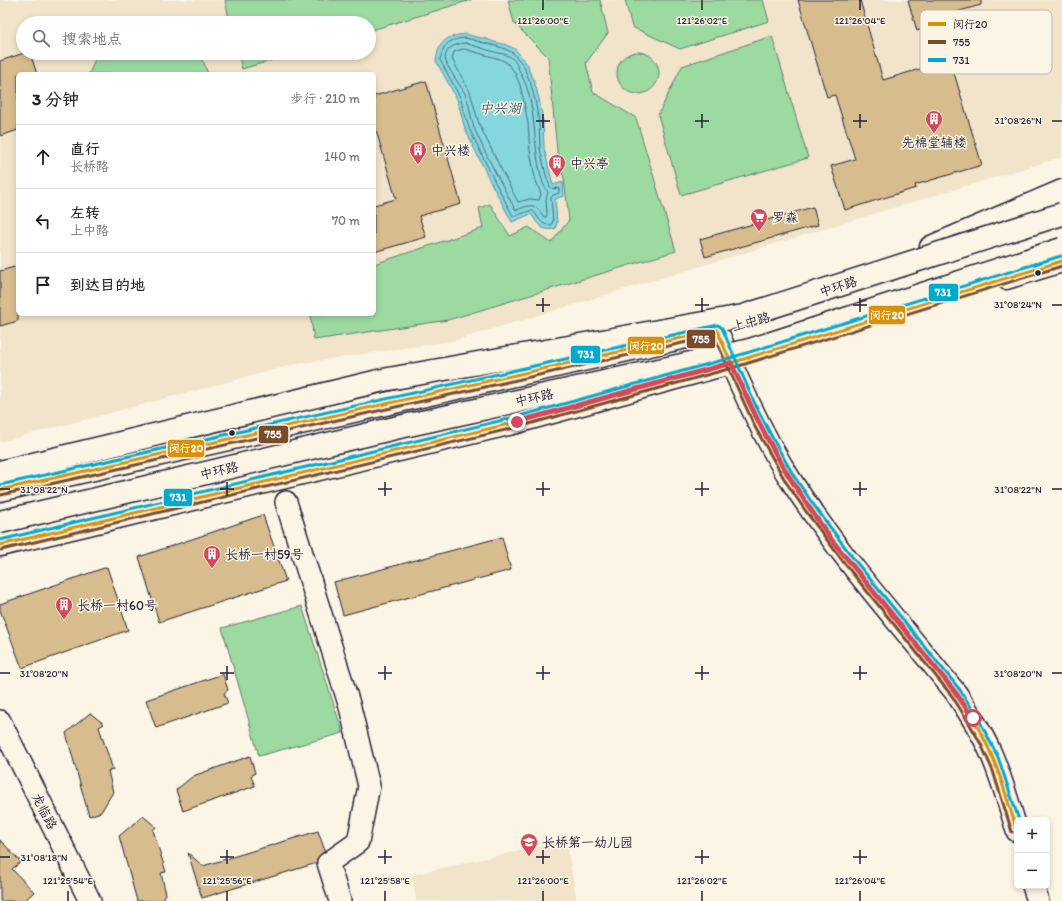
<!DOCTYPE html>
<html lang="zh">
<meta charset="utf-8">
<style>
body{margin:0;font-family:Itim,"LXGW WenKai TC",sans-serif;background:#f2f2f2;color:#202124}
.controls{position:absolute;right:12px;bottom:12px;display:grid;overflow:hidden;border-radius:6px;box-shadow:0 2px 6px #0003}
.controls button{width:36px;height:36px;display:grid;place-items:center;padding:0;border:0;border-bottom:1px solid #e0e0e0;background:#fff;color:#202124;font:20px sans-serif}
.stop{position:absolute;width:12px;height:12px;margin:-9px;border:3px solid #d1495b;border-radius:50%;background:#fff}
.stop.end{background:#d1495b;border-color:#fff;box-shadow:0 1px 4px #0008}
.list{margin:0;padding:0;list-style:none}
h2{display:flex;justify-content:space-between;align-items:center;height:52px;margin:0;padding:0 16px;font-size:17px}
h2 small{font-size:13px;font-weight:400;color:#757577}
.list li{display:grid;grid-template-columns:26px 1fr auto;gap:12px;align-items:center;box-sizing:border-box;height:64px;padding:0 16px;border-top:1px solid #e0e0e0}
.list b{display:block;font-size:15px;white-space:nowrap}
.list p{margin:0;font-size:13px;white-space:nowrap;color:#757577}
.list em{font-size:13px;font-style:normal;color:#757577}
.icon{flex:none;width:22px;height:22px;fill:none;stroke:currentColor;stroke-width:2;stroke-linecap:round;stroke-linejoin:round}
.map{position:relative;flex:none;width:1062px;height:901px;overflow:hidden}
.search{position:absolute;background:#fff;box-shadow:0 2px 6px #0003;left:16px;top:16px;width:360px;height:44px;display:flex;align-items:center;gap:10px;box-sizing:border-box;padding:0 14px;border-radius:22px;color:#757577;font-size:15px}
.panel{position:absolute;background:#fff;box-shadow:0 2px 6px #0003;left:16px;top:72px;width:360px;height:244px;border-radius:6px}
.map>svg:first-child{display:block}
.built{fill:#f1e4cb;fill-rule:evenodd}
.green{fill:#9cdaa1;stroke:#5f7e6e}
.water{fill:#85d7dd;stroke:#5d8f9c}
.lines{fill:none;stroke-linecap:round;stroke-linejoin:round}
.shore{stroke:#4a6a7c;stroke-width:1}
.building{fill:#d7bd8d;stroke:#22223b}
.street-casing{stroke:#22223b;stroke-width:24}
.secondary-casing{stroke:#22223b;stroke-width:25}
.street{stroke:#fcf5e5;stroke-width:21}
.secondary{stroke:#fcf5e5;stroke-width:22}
.highway-bridge-casing{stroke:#22223b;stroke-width:25;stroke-linecap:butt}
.highway-bridge{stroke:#fcf5e5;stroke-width:22}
.bus-1-casing{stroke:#fcf5e5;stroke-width:6}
.bus-2-casing{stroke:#fcf5e5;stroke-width:6}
.bus-3-casing{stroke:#fcf5e5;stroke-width:6}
.bus-1{stroke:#d79209;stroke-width:3}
.bus-2{stroke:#7a4b2a;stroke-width:3}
.bus-3{stroke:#00a9ce;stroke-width:3}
.route{stroke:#d1495b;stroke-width:5}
.ticks{fill:none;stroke:#22223b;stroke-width:1.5}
.bus-dot{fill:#22223b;stroke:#fcf5e5;stroke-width:1.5}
.labels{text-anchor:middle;stroke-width:3;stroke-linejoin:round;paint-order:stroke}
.poi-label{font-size:13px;fill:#22223b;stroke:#fcf5e5;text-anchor:start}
.street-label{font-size:13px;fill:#22223b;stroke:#fcf5e5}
.water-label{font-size:14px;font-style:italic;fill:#40586c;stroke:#fcf5e5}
.key{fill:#fcf5e5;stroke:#bbb6b2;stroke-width:1}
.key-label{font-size:11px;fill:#22223b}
.ticks-label{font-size:10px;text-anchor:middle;fill:#22223b;stroke:#fcf5e5;stroke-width:3;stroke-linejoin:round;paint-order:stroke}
.line-badge{stroke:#fcf5e5;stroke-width:1.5}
.badge-label{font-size:11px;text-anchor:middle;font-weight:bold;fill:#fff}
</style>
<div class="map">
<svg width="1062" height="901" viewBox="0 0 1062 901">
<rect width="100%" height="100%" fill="#fcf5e5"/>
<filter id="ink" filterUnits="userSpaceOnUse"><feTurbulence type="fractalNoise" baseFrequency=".025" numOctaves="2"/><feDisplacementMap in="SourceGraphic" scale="8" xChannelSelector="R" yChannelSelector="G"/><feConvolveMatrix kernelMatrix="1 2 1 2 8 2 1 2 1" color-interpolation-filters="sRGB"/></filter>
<g filter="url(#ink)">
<path class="built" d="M0,0H1062V157L453,341L296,364L0,442ZM23,23H369V53H23ZM18,74H374V314H18Z
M566,840L577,901H416L412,875Z"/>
<path class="green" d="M225,0H471L369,31V23H230Z
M508,0H600L608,33L586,63L593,92L636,118L676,251L448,320L314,340L310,314H374V264L483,228L479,208L490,204L510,236L529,227L551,243L569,220L564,178L558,161L548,57L514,23Z
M625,0H763L769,21L680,49L632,27Z
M772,36L808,158L681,195L658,115L682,66Z
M617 73a21 21 0 1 1 42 0a21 21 0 1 1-42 0Z
M102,53H196L204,63L208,74H89L95,59Z
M238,53H296L242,69Z
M302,606L343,733L259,756L222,628Z"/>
<path class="water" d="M466,34L476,37L487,39L494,42L504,44L515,49L528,65L529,71L534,80L539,99L543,121L544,148L553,185L563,182L564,196L555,199L557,222L555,229C540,231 539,225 531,214L512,222L490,181L465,129L457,99L436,61C439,41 446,36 466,34Z"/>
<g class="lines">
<path class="shore" d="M466,38L503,48L513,53L524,66L526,73L530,81L535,100L539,122L540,149L546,175L550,187L553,189L558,188L559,189V193L553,195L551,198L553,221L551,225C540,226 539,216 532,210L515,216H513L494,180L469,128L460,97L440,60C443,44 449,39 466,38Z
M465,43C474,46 482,48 491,51C497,53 503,53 509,56C517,61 518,69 522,76C536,104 533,137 539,167C541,175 542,185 548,192L546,199L547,215L546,217H544C534,203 532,204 517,210L515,209C501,183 486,156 474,128C470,116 470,103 464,92C460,85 445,65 445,58C446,47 456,44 465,43Z
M464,49L500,59L506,62L514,71L520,85L524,102L528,123L530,151L535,178L541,194L539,200L530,199L518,202L504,175L479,124L470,92L452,59L454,52Z"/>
</g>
<path class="building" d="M798,0H860L883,80L950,60L982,165L915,185L916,188L845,210L831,166L855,159L835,95L827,97Z
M908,0H981V5L949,14L950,20L917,31Z
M24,53H30L37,74H18V130L0,136V61Z
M426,81L461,204L419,216L426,237L374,252V205L396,199L374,123V96Z
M813,207L818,225L705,257L700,239Z
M18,266V321L0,326V271Z
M263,515L286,581L159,622L139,557Z
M502,537L511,570L343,615L334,582Z
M107,567L128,630L22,668L0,610V604Z
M223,674L228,690L224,693L228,703L156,728L146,700Z
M90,713L104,724L99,727L113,770L108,771L113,792L101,812L89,816L66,733Z
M250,756L255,773L251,776L255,786L183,811L176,790L193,776Z
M143,816L156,827L153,830L166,872L161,873L166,894L162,901H137L119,836Z
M318,831L325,851L317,859V863L202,898L188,853L203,866Z
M0,840L21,862L12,869L34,892L24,901H0Z"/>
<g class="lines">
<defs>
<path id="street" d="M717,330C738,381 761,433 790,479C838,554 900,624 956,693C968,711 980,729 989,749C1001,775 1009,804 1017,831
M286,502L350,707L369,786L358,842L328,863L340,901
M0,721L90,901
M1033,886L1038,901"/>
<path id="secondary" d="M931,247L1062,191
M1006,278L1062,261
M0,490L699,334
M0,545L517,422L719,366"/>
</defs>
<use href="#street" class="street-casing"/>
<use href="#secondary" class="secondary-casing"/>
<use href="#street" class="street"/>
<use href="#secondary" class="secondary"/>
<defs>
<path id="highway-bridge" d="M0,472L383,380L743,316L1062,214
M0,522L395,428L750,350L1062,249"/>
</defs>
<use href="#highway-bridge" class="highway-bridge-casing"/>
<use href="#highway-bridge" class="highway-bridge"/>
<defs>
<path id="bus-1" d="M0,490L717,330C736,375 755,419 779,461C794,486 811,510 828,534C855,571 885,607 914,642C939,672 964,701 982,735C998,765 1007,798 1017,831
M0,545L517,422L731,363L1062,261"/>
<path id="bus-2" d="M1,495L714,336L755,427L786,482L805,510L845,564L952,696L969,723L981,744L993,771L1012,832
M1,550L518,427L732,368L1062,266"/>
<path id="bus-3" d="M0,485L718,325L722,328L755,404L774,441L794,476L813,504L853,558L960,690L978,718L998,757L1019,820
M0,540L516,417L730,358L1061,256"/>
</defs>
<use href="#bus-1" class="bus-1-casing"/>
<use href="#bus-2" class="bus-2-casing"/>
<use href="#bus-3" class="bus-3-casing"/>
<use href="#bus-1" class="bus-1"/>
<use href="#bus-2" class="bus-2"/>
<use href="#bus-3" class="bus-3"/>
</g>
</g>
<g class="lines" filter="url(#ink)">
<path class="route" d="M517,422L731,363C744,390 755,417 770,443C788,477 809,508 831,539L956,693L973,718"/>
</g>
<path class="ticks" d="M543,0V10M702,0V10M860,0V10M543,114V128M702,114V128M860,114V128M536,121H550M695,121H709M853,121H867M1052,121H1062M543,298V312M702,298V312M860,298V312M536,305H550M695,305H709M853,305H867M1052,305H1062M227,482V496M385,482V496M543,482V496M702,482V496M860,482V496M0,489H10M220,489H234M378,489H392M536,489H550M695,489H709M853,489H867M1052,489H1062M227,666V680M385,666V680M543,666V680M702,666V680M860,666V680M0,673H10M220,673H234M378,673H392M536,673H550M695,673H709M853,673H867M1052,673H1062M227,850V864M385,850V864M543,850V864M702,850V864M860,850V864M0,857H10M220,857H234M378,857H392M536,857H550M695,857H709M853,857H867M68,891V901M227,891V901M385,891V901M543,891V901M702,891V901M860,891V901"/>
<defs>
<symbol id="building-pin" viewBox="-11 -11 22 30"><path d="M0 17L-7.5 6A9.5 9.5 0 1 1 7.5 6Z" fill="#d1495b" stroke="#fcf5e5"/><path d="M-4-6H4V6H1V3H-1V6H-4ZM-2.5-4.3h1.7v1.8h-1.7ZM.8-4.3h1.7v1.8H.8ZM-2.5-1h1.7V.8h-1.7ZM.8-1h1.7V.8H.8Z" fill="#fff"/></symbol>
<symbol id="supermarket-pin" viewBox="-11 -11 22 30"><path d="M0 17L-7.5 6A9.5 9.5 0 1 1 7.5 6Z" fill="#d1495b" stroke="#fcf5e5"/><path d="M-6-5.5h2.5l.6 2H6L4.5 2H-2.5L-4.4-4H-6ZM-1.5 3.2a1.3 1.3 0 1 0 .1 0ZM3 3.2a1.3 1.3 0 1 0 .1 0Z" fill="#fff"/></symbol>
<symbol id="school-pin" viewBox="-11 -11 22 30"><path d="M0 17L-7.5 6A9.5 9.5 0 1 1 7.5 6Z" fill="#d1495b" stroke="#fcf5e5"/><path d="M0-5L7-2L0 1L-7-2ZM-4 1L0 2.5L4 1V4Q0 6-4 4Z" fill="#fff"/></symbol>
</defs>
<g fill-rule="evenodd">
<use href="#building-pin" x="924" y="109" width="20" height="27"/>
<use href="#building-pin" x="408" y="140" width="20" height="27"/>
<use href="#building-pin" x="547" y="153" width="20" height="27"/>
<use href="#supermarket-pin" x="749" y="207" width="20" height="27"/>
<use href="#building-pin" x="202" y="544" width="20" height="27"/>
<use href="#building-pin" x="54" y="595" width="20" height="27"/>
<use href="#school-pin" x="519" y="832" width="20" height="27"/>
</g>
<g class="bus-dot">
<circle cx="1038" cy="273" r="3.5"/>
<circle cx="232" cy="433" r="3.5"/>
</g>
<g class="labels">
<g class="poi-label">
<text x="934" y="147" text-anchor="middle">先棉堂辅楼</text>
<text x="431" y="155">中兴楼</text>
<text x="570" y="168">中兴亭</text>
<text x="772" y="222">罗森</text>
<text x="225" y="559">长桥一村59号</text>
<text x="77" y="610">长桥一村60号</text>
<text x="542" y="847">长桥第一幼儿园</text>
</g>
<g class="street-label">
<text transform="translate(838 286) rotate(-18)" y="5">中环路</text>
<text transform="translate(751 321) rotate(-15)" y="5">上中路</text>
<text transform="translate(534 397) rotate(-12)" y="5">中环路</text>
<text transform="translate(219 470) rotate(-13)" y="5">中环路</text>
<text transform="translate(45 811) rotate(63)" y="5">龙临路</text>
</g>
<g class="water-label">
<text x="500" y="113">中兴湖</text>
</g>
</g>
<rect x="920" y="10" width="132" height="64" rx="6" class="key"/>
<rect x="928" y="22" width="18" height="4" fill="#d79209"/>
<rect x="928" y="40" width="18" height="4" fill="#7a4b2a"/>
<rect x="928" y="58" width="18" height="4" fill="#00a9ce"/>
<g class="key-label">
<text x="953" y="28">闵行20</text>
<text x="953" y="46">755</text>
<text x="953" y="64">731</text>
</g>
<g class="ticks-label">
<text x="543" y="24">121°26'00"E</text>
<text x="702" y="24">121°26'02"E</text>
<text x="860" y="24">121°26'04"E</text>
<text x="1018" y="124">31°08'26"N</text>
<text x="1018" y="308">31°08'24"N</text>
<text x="44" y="493">31°08'22"N</text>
<text x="1018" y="493">31°08'22"N</text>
<text x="44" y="677">31°08'20"N</text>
<text x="1018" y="677">31°08'20"N</text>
<text x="44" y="861">31°08'18"N</text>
<text x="68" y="884">121°25'54"E</text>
<text x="227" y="884">121°25'56"E</text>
<text x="385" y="884">121°25'58"E</text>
<text x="543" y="884">121°26'00"E</text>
<text x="702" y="884">121°26'02"E</text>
<text x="860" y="884">121°26'04"E</text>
</g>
<g class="line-badge">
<rect x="928" y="283" width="31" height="19" rx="4" fill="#00a9ce"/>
<rect x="868" y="305" width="38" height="20" rx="4" fill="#d79209"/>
<rect x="686" y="329" width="30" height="20" rx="4" fill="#7a4b2a"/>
<rect x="627" y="336" width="38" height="19" rx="4" fill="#d79209"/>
<rect x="570" y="345" width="31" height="19" rx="4" fill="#00a9ce"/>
<rect x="258" y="425" width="31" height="19" rx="4" fill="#7a4b2a"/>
<rect x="167" y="439" width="38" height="19" rx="4" fill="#d79209"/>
<rect x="163" y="488" width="30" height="19" rx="4" fill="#00a9ce"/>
</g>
<g class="badge-label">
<text x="943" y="296">731</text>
<text x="887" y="319">闵行20</text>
<text x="701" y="343">755</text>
<text x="646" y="350">闵行20</text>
<text x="586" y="358">731</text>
<text x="273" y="438">755</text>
<text x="186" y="452">闵行20</text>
<text x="178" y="501">731</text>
</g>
</svg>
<div class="controls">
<button>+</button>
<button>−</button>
</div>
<div class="stop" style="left:973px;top:718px"></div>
<div class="stop end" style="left:517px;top:422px"></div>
<div class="search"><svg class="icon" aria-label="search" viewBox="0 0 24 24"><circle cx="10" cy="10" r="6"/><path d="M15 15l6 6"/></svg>搜索地点</div>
<section class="panel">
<h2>3 分钟<small>步行 · 210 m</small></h2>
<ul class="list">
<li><svg class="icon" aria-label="ahead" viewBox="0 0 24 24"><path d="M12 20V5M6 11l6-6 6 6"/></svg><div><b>直行</b><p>长桥路</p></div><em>140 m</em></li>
<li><svg class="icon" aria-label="left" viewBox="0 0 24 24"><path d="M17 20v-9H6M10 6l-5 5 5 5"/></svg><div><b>左转</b><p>上中路</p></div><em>70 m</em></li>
<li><svg class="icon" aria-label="arrive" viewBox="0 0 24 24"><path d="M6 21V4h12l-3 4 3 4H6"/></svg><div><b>到达目的地</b></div></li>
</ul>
</section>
</div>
